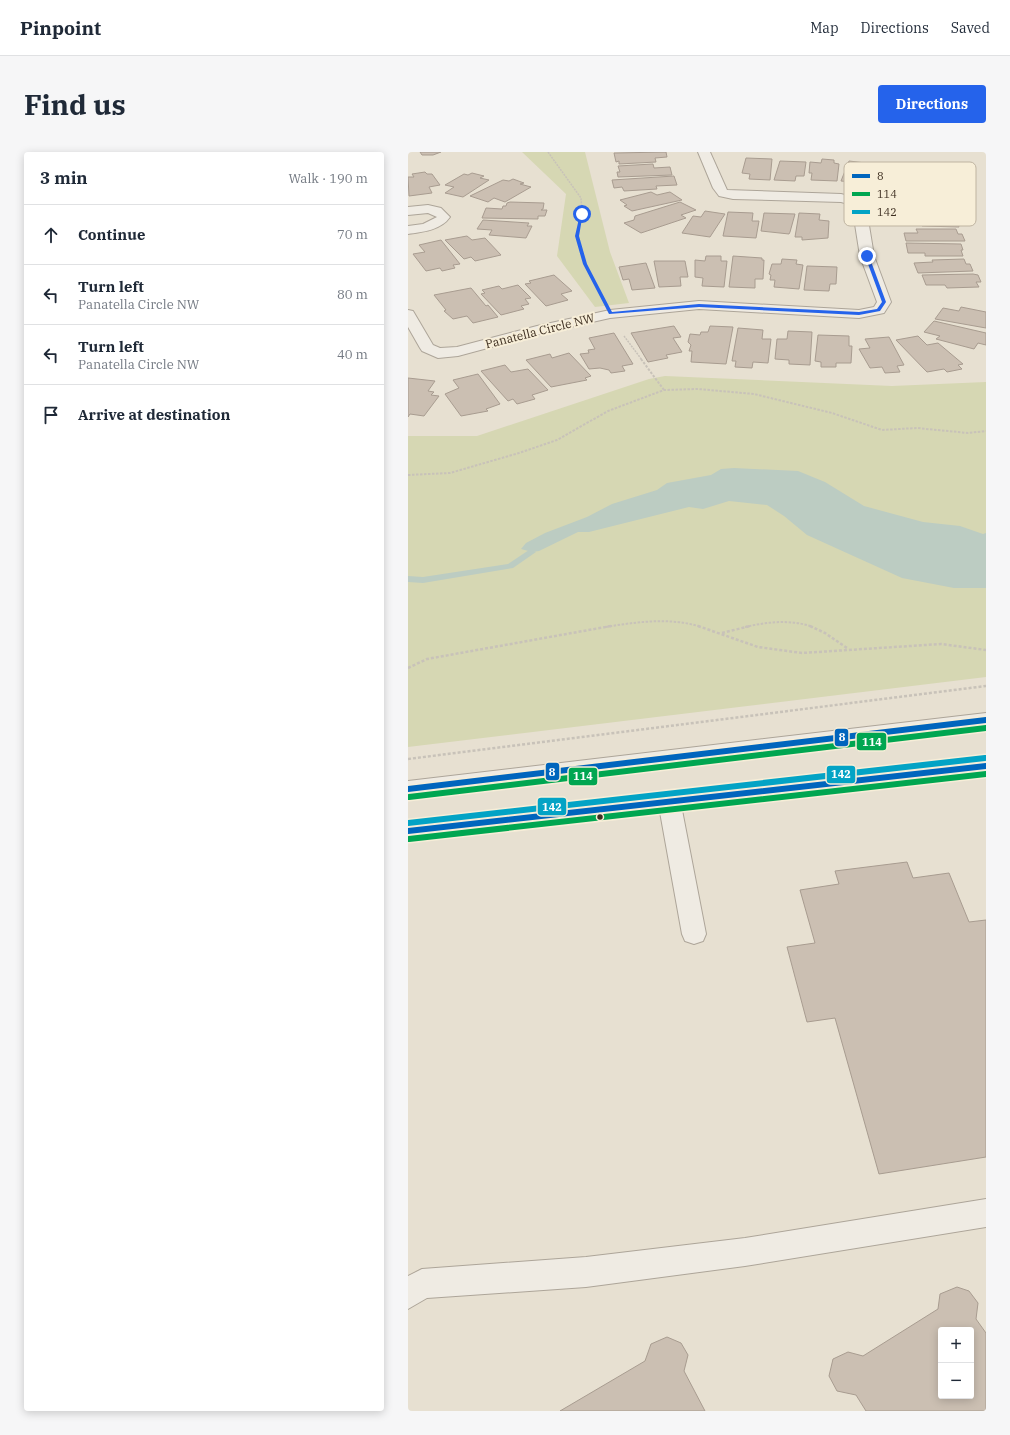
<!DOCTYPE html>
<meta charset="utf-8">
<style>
body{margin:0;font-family:"IBM Plex Serif",serif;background:#f6f6f7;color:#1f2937}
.controls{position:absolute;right:12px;bottom:12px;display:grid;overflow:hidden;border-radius:4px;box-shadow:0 2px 10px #0003}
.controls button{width:36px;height:36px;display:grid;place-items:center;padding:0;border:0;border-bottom:1px solid #e0e1e3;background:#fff;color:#1f2937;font:20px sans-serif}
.stop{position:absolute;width:12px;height:12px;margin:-9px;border:3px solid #2563eb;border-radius:50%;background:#fff}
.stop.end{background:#2563eb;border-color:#fff;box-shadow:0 1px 4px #0008}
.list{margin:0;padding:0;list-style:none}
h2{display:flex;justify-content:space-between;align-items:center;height:52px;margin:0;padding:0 16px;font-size:17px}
h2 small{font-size:13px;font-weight:400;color:#747a83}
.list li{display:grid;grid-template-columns:26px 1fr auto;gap:12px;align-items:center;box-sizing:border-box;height:60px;padding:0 16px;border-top:1px solid #e0e1e3}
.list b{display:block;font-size:15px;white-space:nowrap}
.list p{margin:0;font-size:13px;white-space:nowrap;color:#747a83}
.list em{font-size:13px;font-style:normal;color:#747a83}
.icon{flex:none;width:22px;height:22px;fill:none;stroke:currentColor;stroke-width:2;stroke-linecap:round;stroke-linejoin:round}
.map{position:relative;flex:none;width:578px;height:1259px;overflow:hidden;border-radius:4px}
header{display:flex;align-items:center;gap:24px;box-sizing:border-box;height:56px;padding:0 20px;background:#fff;border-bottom:1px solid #e0e1e3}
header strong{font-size:19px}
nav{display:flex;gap:22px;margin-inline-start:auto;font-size:14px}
.intro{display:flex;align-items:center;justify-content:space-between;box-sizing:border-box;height:96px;padding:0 24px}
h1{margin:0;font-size:28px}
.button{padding:10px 18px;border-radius:4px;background:#2563eb;color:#fff;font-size:14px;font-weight:700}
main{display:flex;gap:24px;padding:0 24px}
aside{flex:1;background:#fff;border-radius:4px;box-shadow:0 2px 10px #0003}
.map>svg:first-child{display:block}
.green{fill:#d6d7b3}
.water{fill:#bcccc2}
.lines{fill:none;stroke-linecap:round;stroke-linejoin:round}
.stream{fill:#bcccc2;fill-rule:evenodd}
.building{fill:#cbbfb2;stroke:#a89c90;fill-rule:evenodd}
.minor-casing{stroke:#ada599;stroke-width:2}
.path-far2{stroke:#c8c2b9;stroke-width:1.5;stroke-dasharray:2 1;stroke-linecap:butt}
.path-far1{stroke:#c8c2b9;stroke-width:2;stroke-dasharray:2.5 1.5;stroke-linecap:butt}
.path{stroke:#c8c2b9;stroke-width:2.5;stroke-dasharray:3 2;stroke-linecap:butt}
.minor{fill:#efebe3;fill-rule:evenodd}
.bus-1-casing{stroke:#f7eed8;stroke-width:9}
.bus-2-casing{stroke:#f7eed8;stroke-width:9}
.bus-3-casing{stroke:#f7eed8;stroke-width:9}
.bus-1{stroke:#0065bd;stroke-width:6}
.bus-2{stroke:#00a651;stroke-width:6}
.bus-3{stroke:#03a3c5;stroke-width:6}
.route{fill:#2563eb}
.bus-dot{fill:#3d2e20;stroke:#f7eed8;stroke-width:1.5}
.labels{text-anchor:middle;stroke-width:4;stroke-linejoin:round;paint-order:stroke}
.far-street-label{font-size:12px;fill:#3d2e20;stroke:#f7eed8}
.key{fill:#f7eed8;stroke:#bfb4a1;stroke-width:1}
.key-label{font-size:11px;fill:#3d2e20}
.line-badge{stroke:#f7eed8;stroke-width:1.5}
.badge-label{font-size:11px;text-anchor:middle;font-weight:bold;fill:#fff}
</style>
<header>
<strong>Pinpoint</strong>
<nav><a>Map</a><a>Directions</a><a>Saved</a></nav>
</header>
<div class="intro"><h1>Find us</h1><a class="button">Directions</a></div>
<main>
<aside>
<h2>3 min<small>Walk · 190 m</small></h2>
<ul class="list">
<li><svg class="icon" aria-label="ahead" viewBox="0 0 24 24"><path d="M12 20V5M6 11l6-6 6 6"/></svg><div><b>Continue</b></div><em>70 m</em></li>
<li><svg class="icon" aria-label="left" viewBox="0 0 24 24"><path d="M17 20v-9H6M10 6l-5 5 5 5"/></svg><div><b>Turn left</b><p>Panatella Circle NW</p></div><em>80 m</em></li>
<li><svg class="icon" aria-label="left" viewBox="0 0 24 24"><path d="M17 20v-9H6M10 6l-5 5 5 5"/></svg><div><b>Turn left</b><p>Panatella Circle NW</p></div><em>40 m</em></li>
<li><svg class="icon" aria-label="arrive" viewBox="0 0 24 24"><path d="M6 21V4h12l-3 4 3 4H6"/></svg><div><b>Arrive at destination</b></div></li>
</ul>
</aside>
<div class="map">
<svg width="578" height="1259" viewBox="0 0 578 1259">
<rect width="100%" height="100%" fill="#e7e0d1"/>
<path class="green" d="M114,0H177L202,100L221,151L187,155L149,104L158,42Z
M257,224L484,234L578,230V525L0,595V284H69L241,227Z"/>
<path class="water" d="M326,316L390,319L417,330L456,354L515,370L552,374L575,382L578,381V436H546L494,426L399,383L376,364L359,353L321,349L295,357L281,355L181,380H170L131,399L124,400L113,397L118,391L137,381L179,365L204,352L249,338L259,331L303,323L313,317Z"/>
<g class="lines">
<path class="stream" d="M121,398H124L128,400L105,416L15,431L0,430V424L15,425L100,412Z"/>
</g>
<path class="building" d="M12,0H33L25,3H14Z
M258,0L259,5L247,6L248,10L211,12V9L208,10L206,1Z
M338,6L364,7L362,28L341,27L342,22L334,21Z
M414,7L426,8V11L431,12L429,29L403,28L404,21H401L402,10L413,11Z
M372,9L398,10L396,24H388L387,29L366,28Z
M441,9L466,12L462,26L456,25L454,31L433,29Z
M245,12L246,16L262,15L264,23L210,25L209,20H212L210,14Z
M17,20L19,22H24L32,33L21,35L24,41L1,44L0,25H6L4,22Z
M64,21L76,24L72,26L81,28L55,45L37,41L46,35L37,33L56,22L60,23Z
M266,24L269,33L248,34L249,37L216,39L214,35L206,36L204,28Z
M105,27L116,31L112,32L123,35L97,50L86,46L80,50L62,44L95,28L101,29Z
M243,40L249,43L262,40L274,48L224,59L216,54L219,53L212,48Z
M102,50L136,51L135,57L133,58H139L137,64H130V67L74,66L78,56L94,57L95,54H98L99,51Z
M272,50L288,58L273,63L278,66L233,81L216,71L226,68L227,64Z
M297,59L317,62L302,85L274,81L285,64L293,65Z
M320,60L345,61L344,69H351L348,86L315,84Z
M356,61L387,62L382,80L381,82L353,79Z
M391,61L412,62L411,68L421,69L420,86L394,88V85H387Z
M494,62H551L553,68H549L551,75L514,74L513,70H496Z
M75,68L121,71L119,74H124L118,86L81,83L84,78L69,77Z
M508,77H548L550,82H554L557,89H498L496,81H510Z
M59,84L64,88L77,86L93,103L67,109L63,105L56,107L37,88Z
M33,88L52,112L45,113L47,116L34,119L32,116L18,119L5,102L17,100L11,93Z
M498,91L553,92L555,98H553L555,104H517V101H500Z
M298,104H313V109H319L316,135L294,134L295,126L287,125V108L297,109Z
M325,104L354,106V108H356L355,127H347V136L321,135Z
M374,107L389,108L388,112L395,113L391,137L366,135L367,128H362L363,123L361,122L364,112H373Z
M556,107L558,112H562L565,119L510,121L506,111L525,110L524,108Z
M246,109H277L280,125H272L273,134L251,135Z
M238,111L247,136L224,138L221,127L215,128L211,115Z
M399,114L429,115L428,132H422L421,139L396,138Z
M565,122L570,123L573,130H568L571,135L539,136L537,133H518L514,123Z
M146,123L164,139L153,142L160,148L138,154L117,132L123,131L121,129Z
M110,133L123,146L117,147L121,152L113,154L116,157L93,163L73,142L77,141L74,138L91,134L94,137Z
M63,136L78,154L80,153L90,165L65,171L59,164L45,167L36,159L38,158L26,143Z
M553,155L578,160V176L527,167L535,156L551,159Z
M526,169L578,181V193L570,191L566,197L528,187L532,184L516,180Z
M266,174L273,185L265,186L274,200L258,203L260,206L240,210L223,181Z
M302,174L325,175L318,212L283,210L284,199H281L283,193L280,190L282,182L292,183L293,180H300Z
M330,176L355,178L354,187H363L360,211L345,210L344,216L327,215L328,209H324Z
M380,179L404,180L402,213L381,212V208L367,207L369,187H379Z
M206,181L225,212L214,214L217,219L203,221L201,218L192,216L181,217L172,202L181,201L180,198L187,197L181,186Z
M410,183L441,184V194H444L443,211H428V215H413V210L407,209Z
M510,184L519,193L530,191L555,212L550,213L554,217L539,220L536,217L519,220L488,188Z
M481,185L496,213L489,214L492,220L477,221L474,215L462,216L451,197L462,196L457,187Z
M161,201L183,224L177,226L179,228L143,235L118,208L142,202L144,206Z
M97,213L103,220L120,217L140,238L124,243L127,247L109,252L105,247L100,249L73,219Z
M70,222L92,252L78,257L80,259L53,264L37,242L51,236L45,228Z
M0,226L27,229L20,239L26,240L23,243L31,244L16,264L2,262L0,265Z
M499,710L505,726L541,721L561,770L578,768V1005L471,1022L427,866L399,870L379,795L407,791L392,738L431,732L427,719Z
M549,1135L561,1139L570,1151L568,1167L578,1181V1259H458L448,1243L429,1239L421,1224L425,1207L440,1200L455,1204L530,1157L532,1142ZM533,1178H563V1244H533Z
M259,1185L273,1191L280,1203L276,1219L297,1259H152L237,1209L243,1192Z"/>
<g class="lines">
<defs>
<path id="minor" d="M290,0H302L319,38L433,42L453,47L458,55L466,104L483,150L476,161L451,166L291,157L202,166L131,182L50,204L30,206L14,199L12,196L0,175V158L5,159L25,193L32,196L49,195L129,174L202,158L291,149L451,158L466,155L469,150L452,104L444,53L433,50L325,47L311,44L305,36Z
M20,53L33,56L42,65C33,78 15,80 0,82V74L15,72L29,65L20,61L0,63V55Z
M578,561V575L0,645V629Z
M578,606V622L274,658L298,782L295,789L286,792L277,789L274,782L252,660L0,688V670Z
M578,1047V1075L337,1114L178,1135L19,1146L0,1157V1124L14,1117L178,1105L337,1086Z"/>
</defs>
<use href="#minor" class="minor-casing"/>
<path class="path-far2" d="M140,0L173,46L174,62L169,84L177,112L192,141
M216,184L234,208"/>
<path class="path-far1" d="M233,207L256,238
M0,323L42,321L111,301L149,288L200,259L256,238L290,237L346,242L424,261L474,278L509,276L560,281L578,279
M198,475C227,470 264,465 293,475
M337,475C359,470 383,467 405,475"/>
<path class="path" d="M290,474L350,495L394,501L533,492L578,498
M402,474L417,481L439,496
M314,481L342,474
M0,516L19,507L203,474
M0,607L578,534"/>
<use href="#minor" class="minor"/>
<defs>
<path id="bus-1" d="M0,637L578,568
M0,679L578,614"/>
<path id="bus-2" d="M1,645L578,576
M1,687L578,622"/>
<path id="bus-3" d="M0,671L577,606"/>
</defs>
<use href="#bus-1" class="bus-1-casing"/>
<use href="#bus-2" class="bus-2-casing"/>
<use href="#bus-3" class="bus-3-casing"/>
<use href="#bus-1" class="bus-1"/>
<use href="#bus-2" class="bus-2"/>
<use href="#bus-3" class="bus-3"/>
</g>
<path class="route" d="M175,61L171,84L179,112L204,160L291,152L451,160L469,157L474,150L457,104L459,102L461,104L478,150L472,159L451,163L291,155L201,162L175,112L167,84L172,62Z"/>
<circle class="bus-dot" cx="192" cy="665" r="3.5"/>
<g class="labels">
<g class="far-street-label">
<text transform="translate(132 179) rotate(-14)" y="4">Panatella Circle NW</text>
</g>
</g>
<rect x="436" y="10" width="132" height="64" rx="6" class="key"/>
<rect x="444" y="22" width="18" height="4" fill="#0065bd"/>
<rect x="444" y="40" width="18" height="4" fill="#00a651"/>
<rect x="444" y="58" width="18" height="4" fill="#03a3c5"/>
<g class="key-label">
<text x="469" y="28">8</text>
<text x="469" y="46">114</text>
<text x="469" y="64">142</text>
</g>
<g class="line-badge">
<rect x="426" y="576" width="15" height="19" rx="4" fill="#0065bd"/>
<rect x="448" y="580" width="31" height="19" rx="4" fill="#00a651"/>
<rect x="137" y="610" width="15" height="19" rx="4" fill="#0065bd"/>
<rect x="418" y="613" width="30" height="19" rx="4" fill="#03a3c5"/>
<rect x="160" y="615" width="30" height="19" rx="4" fill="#00a651"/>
<rect x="129" y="645" width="30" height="19" rx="4" fill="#03a3c5"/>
</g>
<g class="badge-label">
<text x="434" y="589">8</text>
<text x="464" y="594">114</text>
<text x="144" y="624">8</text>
<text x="433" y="626">142</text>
<text x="175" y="628">114</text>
<text x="144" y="659">142</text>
</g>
</svg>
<div class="controls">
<button>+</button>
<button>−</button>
</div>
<div class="stop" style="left:174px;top:62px"></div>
<div class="stop end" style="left:459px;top:104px"></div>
</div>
</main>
